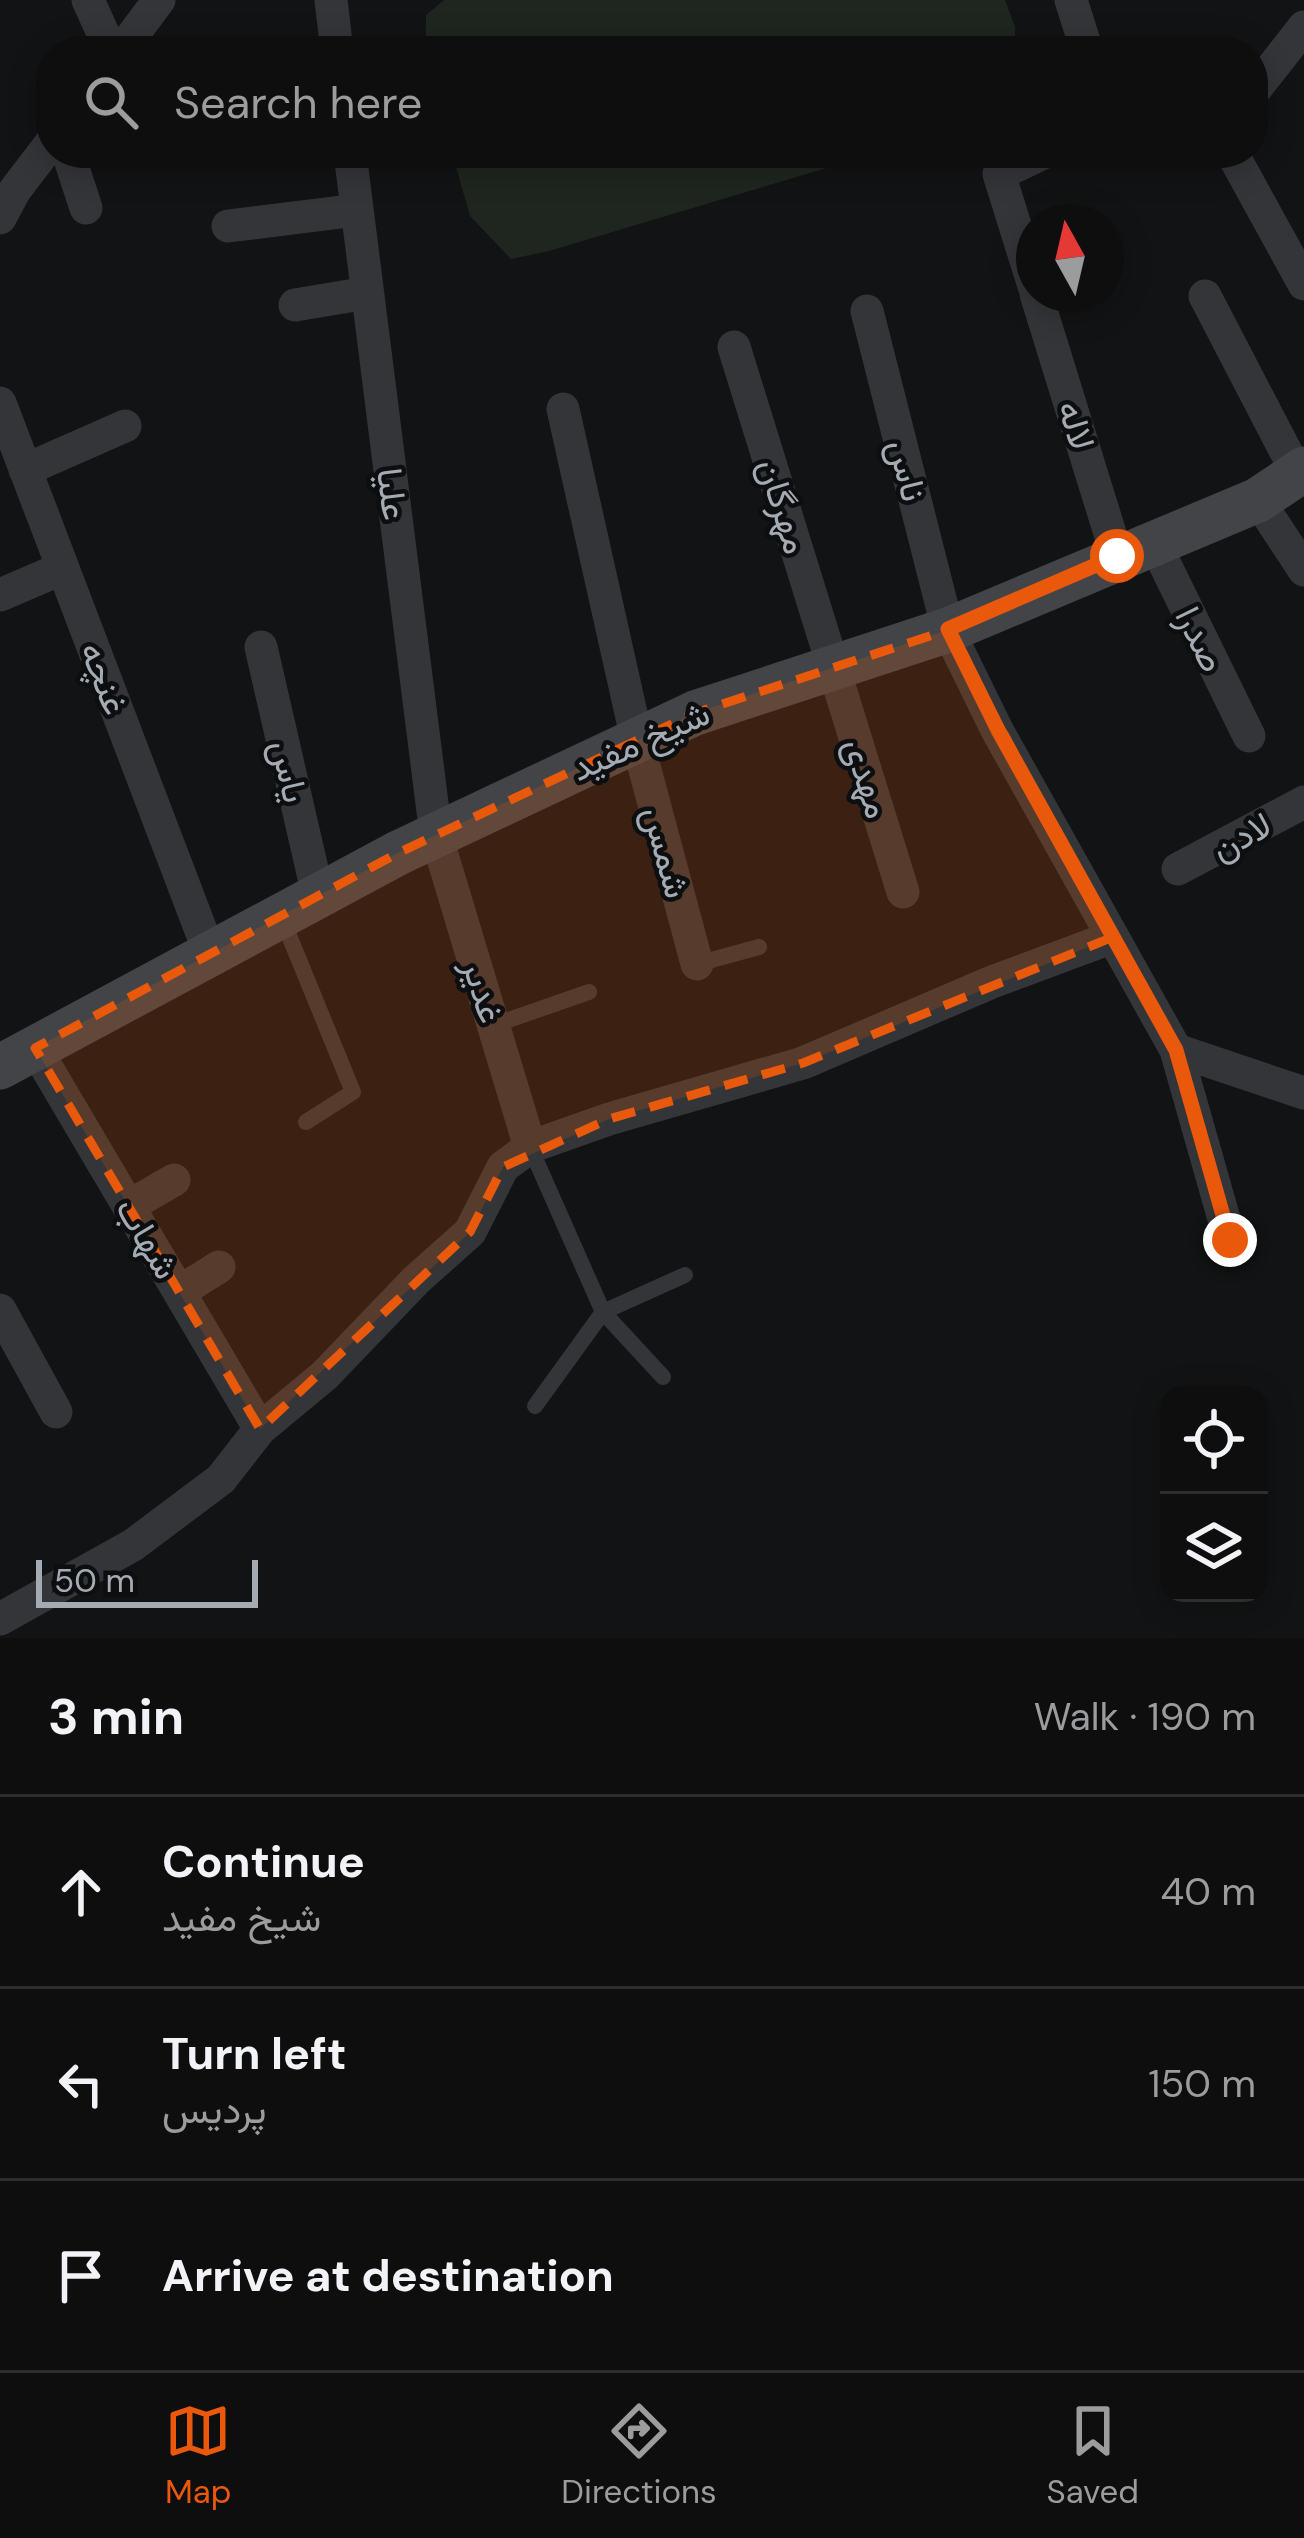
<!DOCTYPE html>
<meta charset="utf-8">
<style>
body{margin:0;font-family:"DM Sans",Vazirmatn,sans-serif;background:#1c1c1d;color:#f1f3f6}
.controls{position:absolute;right:36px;bottom:36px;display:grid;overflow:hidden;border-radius:24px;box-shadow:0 6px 30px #0003}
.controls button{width:108px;height:108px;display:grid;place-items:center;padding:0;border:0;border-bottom:3px solid #2e2e2f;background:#0e0e0f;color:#f1f3f6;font:60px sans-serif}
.compass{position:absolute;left:1016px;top:204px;width:108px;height:108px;border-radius:50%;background:#0e0e0f;box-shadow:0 6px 30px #0003;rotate:352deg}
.scale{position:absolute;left:36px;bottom:30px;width:222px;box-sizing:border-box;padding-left:12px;border:6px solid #a5abb3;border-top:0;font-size:33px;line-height:42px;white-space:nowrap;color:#a5abb3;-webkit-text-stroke:9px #0d0e0f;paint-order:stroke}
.stop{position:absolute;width:36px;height:36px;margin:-27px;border:9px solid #ea580c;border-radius:50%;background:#fff}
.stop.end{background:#ea580c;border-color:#fff;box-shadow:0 3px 12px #0008}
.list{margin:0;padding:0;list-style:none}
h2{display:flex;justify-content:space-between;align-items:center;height:156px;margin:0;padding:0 48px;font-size:51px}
h2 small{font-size:39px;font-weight:400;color:#9b9c9e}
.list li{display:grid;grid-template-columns:78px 1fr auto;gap:36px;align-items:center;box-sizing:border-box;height:192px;padding:0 48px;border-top:3px solid #2e2e2f}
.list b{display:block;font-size:45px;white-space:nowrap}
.list p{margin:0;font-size:39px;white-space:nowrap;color:#9b9c9e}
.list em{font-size:39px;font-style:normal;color:#9b9c9e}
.icon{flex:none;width:66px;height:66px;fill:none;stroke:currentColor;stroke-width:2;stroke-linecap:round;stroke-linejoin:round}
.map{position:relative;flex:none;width:1304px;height:1638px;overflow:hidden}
.search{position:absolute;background:#0e0e0f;box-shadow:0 6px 30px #0003;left:36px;right:36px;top:36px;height:132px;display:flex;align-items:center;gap:30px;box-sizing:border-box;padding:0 42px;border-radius:48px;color:#9b9c9e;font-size:45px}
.sheet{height:732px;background:#0e0e0f}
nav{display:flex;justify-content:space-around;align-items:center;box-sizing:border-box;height:168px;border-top:3px solid #2e2e2f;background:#0e0e0f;font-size:33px;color:#9b9c9e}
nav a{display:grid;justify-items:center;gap:6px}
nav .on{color:#ea580c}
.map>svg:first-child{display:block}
.green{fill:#1f261f}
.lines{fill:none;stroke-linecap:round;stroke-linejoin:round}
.lane{stroke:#343538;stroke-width:16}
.street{stroke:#343538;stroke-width:33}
.secondary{stroke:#424448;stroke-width:45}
.route{stroke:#ea580c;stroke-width:15}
.marked{fill:#e8590c;fill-opacity:0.2;stroke:#e8590c;stroke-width:9;stroke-dasharray:24 15;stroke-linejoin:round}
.labels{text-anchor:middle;stroke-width:9;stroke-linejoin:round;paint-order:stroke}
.street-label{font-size:36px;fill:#a5abb3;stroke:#0d0e0f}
</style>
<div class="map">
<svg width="1304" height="1638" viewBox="0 0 1304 1638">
<rect width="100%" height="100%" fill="#121314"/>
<path class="green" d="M444,0H1005L1015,27V51H426V15Z
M452,153H877L549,251L511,259L470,216Z"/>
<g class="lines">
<path class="lane" d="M281,916L353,1092L306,1122
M697,964L759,947
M494,1025L589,992
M530,1147L603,1312L535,1406
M663,1377L603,1312L685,1275"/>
<path class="street" d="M88,0L111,51
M331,0L337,51
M1071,0L1087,51
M121,51L159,0
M1253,92L1304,27
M68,153L86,208
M350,153L436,835L530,1147
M1232,153L1304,284
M0,218L15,190L51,143
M228,226L357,210
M1034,286L999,174L1043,153
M1036,294L1117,556
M1205,296L1297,473
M295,305L367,293
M867,311L948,630L997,730L1176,1050L1230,1240
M734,347L903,892
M0,403L210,954
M563,409L637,740L697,964
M25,470L125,426
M1258,500L1304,570
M1154,542L1249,736
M0,595L63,568
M261,647L318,895
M1178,869L1304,802
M35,1048L260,1429
M1176,1050L1304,1093
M129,1206L174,1180
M179,1292L219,1267
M0,1310L56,1412
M0,1619L133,1545L221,1479L260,1429L325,1375L416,1280L470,1232L503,1167L530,1147L609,1119L803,1063L992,982L1113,937"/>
<path class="secondary" d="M0,1067L398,853L695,713L948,630L1258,500L1304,469"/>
</g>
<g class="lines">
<path class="route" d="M1117,556L948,629L998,730L1176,1050L1230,1240"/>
</g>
<path class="marked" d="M948,630L1113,937L803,1063L609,1119L503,1167L470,1232L260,1429L35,1048L398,853L695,713Z"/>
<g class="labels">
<g class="street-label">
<text transform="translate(1077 425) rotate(73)" y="13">لاله</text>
<text transform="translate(908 470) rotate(76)" y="13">ناس</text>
<text transform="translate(393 494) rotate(83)" y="13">علیا</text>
<text transform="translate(784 506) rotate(73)" y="13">مهرگان</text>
<text transform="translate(1201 639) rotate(64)" y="13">صدرا</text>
<text transform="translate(105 678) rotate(69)" y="13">غنچه</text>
<text transform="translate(640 740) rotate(-24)" y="13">شیخ مفید</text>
<text transform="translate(290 771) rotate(77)" y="13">یاس</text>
<text transform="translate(868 778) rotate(73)" y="13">مهدی</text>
<text transform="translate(1241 836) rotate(-28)" y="13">لادن</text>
<text transform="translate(667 852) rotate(75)" y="13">شمس</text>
<text transform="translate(484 991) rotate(73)" y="13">غدیر</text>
<text transform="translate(148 1238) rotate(59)" y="13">شهاب</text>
</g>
</g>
</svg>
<div class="controls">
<button><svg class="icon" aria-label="locate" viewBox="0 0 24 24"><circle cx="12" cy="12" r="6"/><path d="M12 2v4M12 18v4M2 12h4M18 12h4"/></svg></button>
<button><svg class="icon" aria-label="layers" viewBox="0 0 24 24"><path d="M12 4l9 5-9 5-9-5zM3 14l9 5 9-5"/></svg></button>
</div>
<svg class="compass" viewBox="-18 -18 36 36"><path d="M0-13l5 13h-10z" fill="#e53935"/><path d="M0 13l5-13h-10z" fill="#9b9c9e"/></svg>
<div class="scale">50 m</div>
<div class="stop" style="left:1117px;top:556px"></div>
<div class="stop end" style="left:1230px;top:1240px"></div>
<div class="search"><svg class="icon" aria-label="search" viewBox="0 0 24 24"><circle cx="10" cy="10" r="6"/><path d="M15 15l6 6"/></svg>Search here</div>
</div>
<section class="sheet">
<h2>3 min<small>Walk · 190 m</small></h2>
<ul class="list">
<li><svg class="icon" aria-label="ahead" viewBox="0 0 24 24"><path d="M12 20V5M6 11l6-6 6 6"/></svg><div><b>Continue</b><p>شیخ مفید</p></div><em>40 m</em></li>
<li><svg class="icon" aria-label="left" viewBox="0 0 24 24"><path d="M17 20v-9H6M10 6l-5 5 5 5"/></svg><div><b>Turn left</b><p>پردیس</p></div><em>150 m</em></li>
<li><svg class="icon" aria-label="arrive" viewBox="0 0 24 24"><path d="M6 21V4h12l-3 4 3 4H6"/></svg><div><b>Arrive at destination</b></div></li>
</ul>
</section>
<nav>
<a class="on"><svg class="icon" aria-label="map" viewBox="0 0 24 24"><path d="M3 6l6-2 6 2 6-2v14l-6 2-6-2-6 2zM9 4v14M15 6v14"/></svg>Map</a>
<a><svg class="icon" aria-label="directions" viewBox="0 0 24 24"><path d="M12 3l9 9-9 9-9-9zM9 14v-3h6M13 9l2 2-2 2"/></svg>Directions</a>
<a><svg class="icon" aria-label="saved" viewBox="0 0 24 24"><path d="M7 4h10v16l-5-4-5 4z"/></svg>Saved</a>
</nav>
